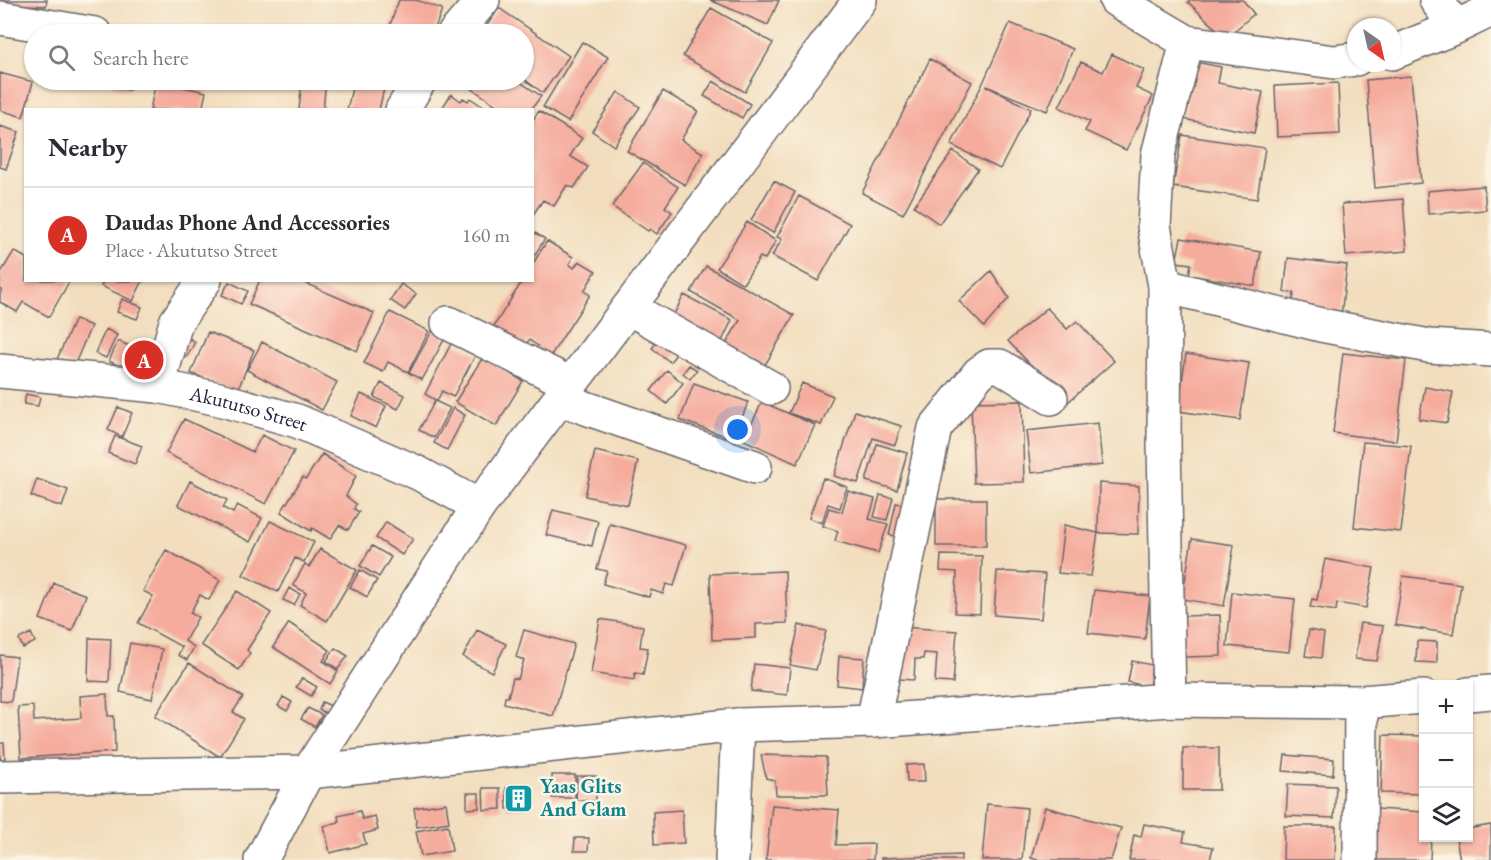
<!DOCTYPE html>
<meta charset="utf-8">
<style>
body{margin:0;font-family:"EB Garamond",serif;background:#f2f2f3;color:#2b2b33}
.controls{position:absolute;right:18px;bottom:18px;display:grid;overflow:hidden;border-radius:0px;box-shadow:0 2px 4px #0004}
.controls button{width:54px;height:54px;display:grid;place-items:center;padding:0;border:0;border-bottom:2px solid #e1e1e2;background:#fff;color:#2b2b33;font:30px sans-serif}
.compass{position:absolute;left:1347px;top:18px;width:54px;height:54px;border-radius:50%;background:#fff;box-shadow:0 2px 4px #0004;rotate:146deg}
.you{position:absolute;left:738px;top:430px;width:21px;height:21px;margin:-15px;border:4px solid #fff;border-radius:50%;background:#1a73e8;box-shadow:0 0 0 9px #1a73e833}
.badge{display:grid;place-items:center;width:39px;height:39px;border-radius:50%;background:#d93025;color:#fff;font-size:20px;font-weight:700}
.pin{position:absolute;translate:-50% -50%;border:3px solid #fff;box-shadow:0 2px 6px #0006}
.list{margin:0;padding:0;list-style:none}
h2{display:flex;justify-content:space-between;align-items:center;height:78px;margin:0;padding:0 24px;font-size:26px}
h2 small{font-size:20px;font-weight:400;color:#7c7c81}
.list li{display:grid;grid-template-columns:39px 1fr auto;gap:18px;align-items:center;box-sizing:border-box;height:96px;padding:0 24px;border-top:2px solid #e1e1e2}
.list b{display:block;font-size:22px;white-space:nowrap}
.list p{margin:0;font-size:20px;white-space:nowrap;color:#7c7c81}
.list em{font-size:20px;font-style:normal;color:#7c7c81}
.icon{flex:none;width:33px;height:33px;fill:none;stroke:currentColor;stroke-width:2;stroke-linecap:round;stroke-linejoin:round}
.map{position:relative;flex:none;width:1491px;height:860px;overflow:hidden}
.search{position:absolute;background:#fff;box-shadow:0 2px 4px #0004;left:24px;top:24px;width:510px;height:66px;display:flex;align-items:center;gap:15px;box-sizing:border-box;padding:0 21px;border-radius:33px;color:#7c7c81;font-size:22px}
.panel{position:absolute;background:#fff;box-shadow:0 2px 4px #0004;left:24px;top:108px;width:510px;height:174px;border-radius:0px}
.map>svg:first-child{display:block}
.building{fill:#f5ac9d}
.lines{fill:none;stroke-linecap:round;stroke-linejoin:round}
.minor-casing{stroke:#6b6469;stroke-width:36}
.minor{stroke:#fff;stroke-width:33}
.labels{text-anchor:middle;stroke-width:5;stroke-linejoin:round;paint-order:stroke}
.street-label{font-size:20px;fill:#22223b;stroke:#fcf5e5}
.culture-label{font-size:20px;font-weight:bold;fill:#0d838f;stroke:#fcf5e5;text-anchor:start}
</style>
<div class="map">
<svg width="1491" height="860" viewBox="0 0 1491 860">
<rect width="100%" height="100%" fill="#fcf5e5"/>
<filter id="ink" filterUnits="userSpaceOnUse"><feTurbulence type="fractalNoise" baseFrequency=".0167" numOctaves="2"/><feDisplacementMap in="SourceGraphic" scale="12" xChannelSelector="R" yChannelSelector="G"/><feConvolveMatrix kernelMatrix="1 2 1 2 8 2 1 2 1" color-interpolation-filters="sRGB"/></filter>
<filter id="wash" filterUnits="userSpaceOnUse"><feTurbulence type="fractalNoise" baseFrequency=".008" numOctaves="4" result="noise"/><feDisplacementMap in="SourceGraphic" scale="24" xChannelSelector="R" yChannelSelector="G"/><feGaussianBlur stdDeviation="1.35" result="paint"/><feColorMatrix in="noise" values="0 0 0 0 0 0 0 0 0 0 0 0 0 0 0 0 0 1.4 0 .05"/><feComposite in="paint" operator="in"/></filter>
<g filter="url(#wash)">
<rect width="100%" height="100%" fill="#f2debe"/>
<g id="blocks">
<path class="building" d="M2,0H47L46,6L2,4Z
M399,0H416L442,9L433,34H410L389,28Z
M710,0H779L768,25Z
M1191,0H1243L1254,14L1226,38L1188,2Z
M499,8L569,56L543,93L524,79V34H481Z
M711,8L773,43L745,92L683,56Z
M1010,23L1073,49L1047,111L986,86L1031,109L1000,169L951,145L982,85Z
M582,42L608,57L568,122L543,107Z
M1112,54L1144,70L1136,88L1153,96L1126,150L1085,131L1090,122L1059,107L1081,62L1103,72Z
M930,59L972,82L903,214L862,193Z
M1195,62L1221,67L1218,83L1263,92L1254,133L1183,119Z
M0,73L33,82L23,117L0,110Z
M1411,76L1421,183L1375,188L1366,80Z
M114,80H131L129,90L112,86Z
M302,80H326L323,110H299Z
M354,80H386L379,110H347Z
M459,80H517L541,96L531,110H512L508,107L507,110H504Z
M156,81L206,92L202,110H150Z
M713,81L750,104L742,118L704,96Z
M1338,83L1340,134L1277,137L1275,86Z
M663,91L698,111L681,140L703,153L685,185L627,151Z
M618,92L640,107L614,146L592,131Z
M451,94L461,101L463,98L468,101L470,98L488,110H441Z
M539,111L582,138L570,156L588,167L574,188L567,185L554,206L543,200L532,216V121Z
M0,126L19,132L6,169L0,167Z
M1182,135L1265,148L1257,199L1173,187Z
M953,151L978,169L939,224L914,206Z
M643,163L678,187L665,207L672,212L657,234L650,229L648,231L612,206Z
M774,181L795,192L773,233L751,220Z
M1484,186L1486,210L1428,214L1427,191Z
M799,196L850,224L818,281L772,256L782,239L777,237Z
M1403,199L1407,251L1346,256L1342,204Z
M747,222L776,241L765,259L760,257L743,284L717,268Z
M532,231L545,239L532,259Z
M1181,238L1261,252L1255,286L1189,275L1191,264L1176,262Z
M547,241L573,257L569,264L574,268L579,261L596,271L584,291L590,295L546,363L533,355L538,346L529,340L523,349L492,329L523,280H532V265Z
M14,251L26,258V280H66L69,282L49,317L23,302L17,312L0,302V294L2,290L0,289V274Z
M1288,258L1347,265L1341,316L1292,311L1294,293L1284,292Z
M706,266L794,315L765,365L726,344L740,320L691,292Z
M991,271L1009,298L984,327L959,301Z
M104,280L122,281L143,280L133,301L101,286Z
M260,280H298L374,313L357,351L249,304Z
M229,282L248,291L241,304L222,295Z
M401,284L416,294L405,310L390,300Z
M684,295L732,320L721,343L672,318Z
M122,299L142,307L137,319L117,312Z
M1047,308L1067,329L1077,321L1114,361L1067,403L1008,341Z
M390,312L429,331L408,372L388,362L383,372L364,363Z
M75,319L91,326L74,366L57,359Z
M106,329L117,335L106,358L95,353Z
M432,331L445,338L422,380L409,373Z
M208,332L254,350L237,392L191,373Z
M184,335L195,342L186,358L174,352Z
M662,336L679,350L670,362L652,348Z
M118,341L132,347L124,368L109,361Z
M262,342L337,382L322,410L247,370Z
M452,342L476,354L453,397L442,391L437,401L425,394Z
M135,348L157,354L152,372L130,366Z
M1343,353L1406,360L1396,441L1333,433Z
M1186,354L1249,363L1240,420L1178,411Z
M483,357L523,381L496,426L455,402Z
M689,365L697,370L690,379L683,373Z
M667,370L683,383L667,404L651,391Z
M381,383L405,395L398,409L374,397Z
M694,383L748,402L734,439L680,420Z
M802,383L833,396L821,425L789,413Z
M1425,387L1453,392L1447,423L1419,419Z
M26,394L40,397L38,406L24,404Z
M361,394L386,406L376,428L351,416Z
M435,401L450,408L434,438L419,430Z
M1022,401L1024,482L974,483L971,402Z
M762,402L815,425L797,464L744,440Z
M118,407L132,413L122,437L108,430Z
M453,408L465,415L447,450L434,443Z
M855,411L901,426L895,445L873,438L858,483L834,476Z
M184,419L253,452L262,435L294,451L266,504L166,453Z
M1098,423L1102,465L1031,473L1026,431Z
M115,436L142,446L135,464L108,453Z
M1363,442L1411,446L1401,532L1354,527Z
M877,444L907,453L897,490L866,481Z
M595,451L638,461L628,505L585,496Z
M322,454L356,476L346,496L356,504L354,509L359,512L348,530L339,525L330,539L312,528L311,531L281,512L303,477L306,479Z
M823,478L847,487L840,508L828,504L822,523L809,518Z
M37,479L68,490L62,507L31,496Z
M190,481L227,500L223,508L233,513L237,505L262,518L250,542L178,505Z
M1099,483L1139,486L1138,534L1098,533L1091,576L1058,573L1064,525L1098,533Z
M848,491L875,499L869,519L888,524L878,553L835,541L838,531L823,526L829,508L842,512Z
M880,495L893,498L887,520L874,517Z
M936,499H986V546H936Z
M896,503L907,505L901,537L889,535Z
M553,510L598,521L592,546L546,535Z
M270,521L314,542L304,562L295,558L278,592L243,575Z
M386,522L413,539L402,555L376,538Z
M610,524L686,545L674,586L666,584L663,594L651,590L649,597L603,584L607,571L597,569Z
M1192,539L1234,545L1224,606L1182,599Z
M372,546L391,557L379,577L360,566Z
M320,549L357,570L327,621L300,605L306,593L293,585L305,564L309,567Z
M166,550L220,580L209,600L200,595L190,613L198,617L185,641L194,647L187,660L178,655L182,647L138,623L153,596L143,591Z
M941,555L982,556L980,614L955,613L957,572L940,571Z
M1325,559L1374,568L1366,608L1337,603L1336,611L1310,607L1312,599L1317,600Z
M360,570L377,580L367,597L350,587Z
M785,571L787,623L756,624V638L712,640L710,574Z
M997,571L1045,574L1041,619L994,615Z
M1403,576L1461,584L1453,634L1395,625Z
M54,583L86,595L72,631L40,619Z
M289,588L300,594L294,605L283,600Z
M1094,590L1150,596L1145,639L1088,633Z
M237,591L271,613L247,650L250,653L239,670L201,645Z
M1232,592L1295,599L1289,652L1227,646Z
M1220,615L1221,656L1184,657L1183,616Z
M600,619L643,626L640,647L648,648L643,675L635,673L634,680L591,673Z
M289,623L330,650L323,661L338,671L330,684L273,647Z
M1360,623L1383,626L1377,661L1355,659Z
M799,625L826,631L816,670L790,665Z
M902,627L957,631L953,683L935,682L937,654L924,653L923,659H915L914,680L899,679Z
M477,630L506,644L492,672L463,657Z
M524,630L574,644L553,716L504,703L505,697H508L513,678L518,679L524,660L516,657Z
M1309,630L1324,633L1321,658L1305,656Z
M31,633L35,642L23,648L19,639Z
M89,638L111,639L109,682L88,681Z
M1417,641L1437,642V663L1416,662Z
M130,643L162,649L152,699L120,692Z
M335,648L348,656L338,669L326,661Z
M0,655L17,657L11,702L0,701Z
M839,656L864,658L862,688L837,685Z
M1132,661L1152,665L1149,687L1128,682Z
M189,663L243,697L233,712L244,719L220,757L155,716Z
M754,664L790,668L787,695L751,691Z
M302,678L317,687L311,696L296,687Z
M107,694L108,716H114L115,752L21,758L18,707L33,706L34,721L81,718L80,696Z
M283,697L292,702L287,711L278,706Z
M322,702L331,706L328,714L319,710Z
M308,708L322,715L315,727L301,719Z
M1383,735L1424,736V794L1381,793Z
M0,743H4L5,759H0Z
M1183,748H1219V790H1183Z
M761,755L826,757L828,795H776L775,781L766,778Z
M1285,755L1334,759L1333,775L1283,771Z
M924,764L925,782H907L906,765Z
M552,775H575V798H552Z
M577,776H596V801L576,800Z
M1288,784L1336,786L1334,818L1286,816Z
M530,787L531,807L507,809L506,788Z
M483,788H500L501,809L484,810Z
M467,793H479V808L467,809Z
M446,803L449,822L417,827L414,808Z
M987,804L1027,808L1022,860H982Z
M772,805L839,810L836,845L874,844L873,860H766Z
M1045,807L1121,828L1111,860H1038L1031,858Z
M1376,809L1424,812V838H1431L1430,860H1372Z
M682,810L684,843L654,845L653,812Z
M360,811L362,819L375,816L378,830L363,834L366,844L330,853L324,826L339,822L338,816Z
M1144,824L1185,832L1183,842L1213,847L1210,860H1129L1134,835L1141,837Z
M448,825L452,851L421,856L416,831Z
M1491,825V860H1460L1456,838H1468V829Z
M1284,826H1336L1335,860H1283Z
M575,838H589L588,851H574Z
M961,855V860H881V858Z"/>
</g>
</g>
<g filter="url(#ink)">
<use href="#blocks" fill-opacity="0" stroke="#6b6469" stroke-width="1.5"/>
<g class="lines">
<defs>
<g id="minor">
<path d="M1116,0L1187,42L1334,62L1356,59"/>
<path d="M1436,0L1456,27"/>
<path d="M0,18L95,34"/>
<path d="M454,34L483,0"/>
<path d="M1392,53L1456,27L1491,10"/>
<path d="M402,110L420,80"/>
<path d="M1165,286L1321,325L1429,346L1491,350"/>
<path d="M629,308L771,388"/>
<path d="M448,323L571,384"/>
<path id="s1" d="M0,371L158,386L219,399L297,421L418,473L479,506"/>
<path d="M158,386L176,322L205,280"/>
<path d="M560,399L755,467"/>
<path d="M1468,694L1491,692"/>
<path d="M1169,700L1164,443L1165,286L1154,226L1158,155L1187,42"/>
<path d="M873,721L935,428L979,373L989,366H1000L1051,398"/>
<path d="M0,777L308,772L738,725L873,721L1169,700L1361,702L1424,697"/>
<path d="M1360,858L1361,702"/>
<path d="M261,860L308,772L479,506L860,0"/>
<path d="M732,860L738,725"/>
</g>
</defs>
<use href="#minor" class="minor-casing"/>
<use href="#minor" class="minor"/>
</g>
</g>
<defs>
<symbol id="building-square" viewBox="-11 -11 22 22"><rect x="-9" y="-9" width="18" height="18" rx="4" fill="#0f9aa8" stroke="#fcf5e5"/><path d="M-4-6H4V6H1V3H-1V6H-4ZM-2.5-4.3h1.7v1.8h-1.7ZM.8-4.3h1.7v1.8H.8ZM-2.5-1h1.7V.8h-1.7ZM.8-1h1.7V.8H.8Z" fill="#fff"/></symbol>
</defs>
<g fill-rule="evenodd">
<use href="#building-square" x="502" y="782" width="33" height="33"/>
</g>
<g class="labels">
<g class="street-label">
<text dy="7" stroke="none"><textPath href="#s1" startOffset="252">Akututso Street</textPath></text>
</g>
<g class="culture-label">
<text x="540" y="793">Yaas Glits<tspan x="540" dy="23">And Glam</tspan></text>
</g>
</g>
</svg>
<div class="controls">
<button>+</button>
<button>−</button>
<button><svg class="icon" aria-label="layers" viewBox="0 0 24 24"><path d="M12 4l9 5-9 5-9-5zM3 14l9 5 9-5"/></svg></button>
</div>
<svg class="compass" viewBox="-18 -18 36 36"><path d="M0-13l5 13h-10z" fill="#e53935"/><path d="M0 13l5-13h-10z" fill="#7c7c81"/></svg>
<div class="you"></div>
<div class="pin badge" style="left:144px;top:360px">A</div>
<div class="search"><svg class="icon" aria-label="search" viewBox="0 0 24 24"><circle cx="10" cy="10" r="6"/><path d="M15 15l6 6"/></svg>Search here</div>
<section class="panel">
<h2>Nearby<small></small></h2>
<ul class="list">
<li><span class="badge">A</span><div><b>Daudas Phone And Accessories</b><p>Place · Akututso Street</p></div><em>160 m</em></li>
</ul>
</section>
</div>
